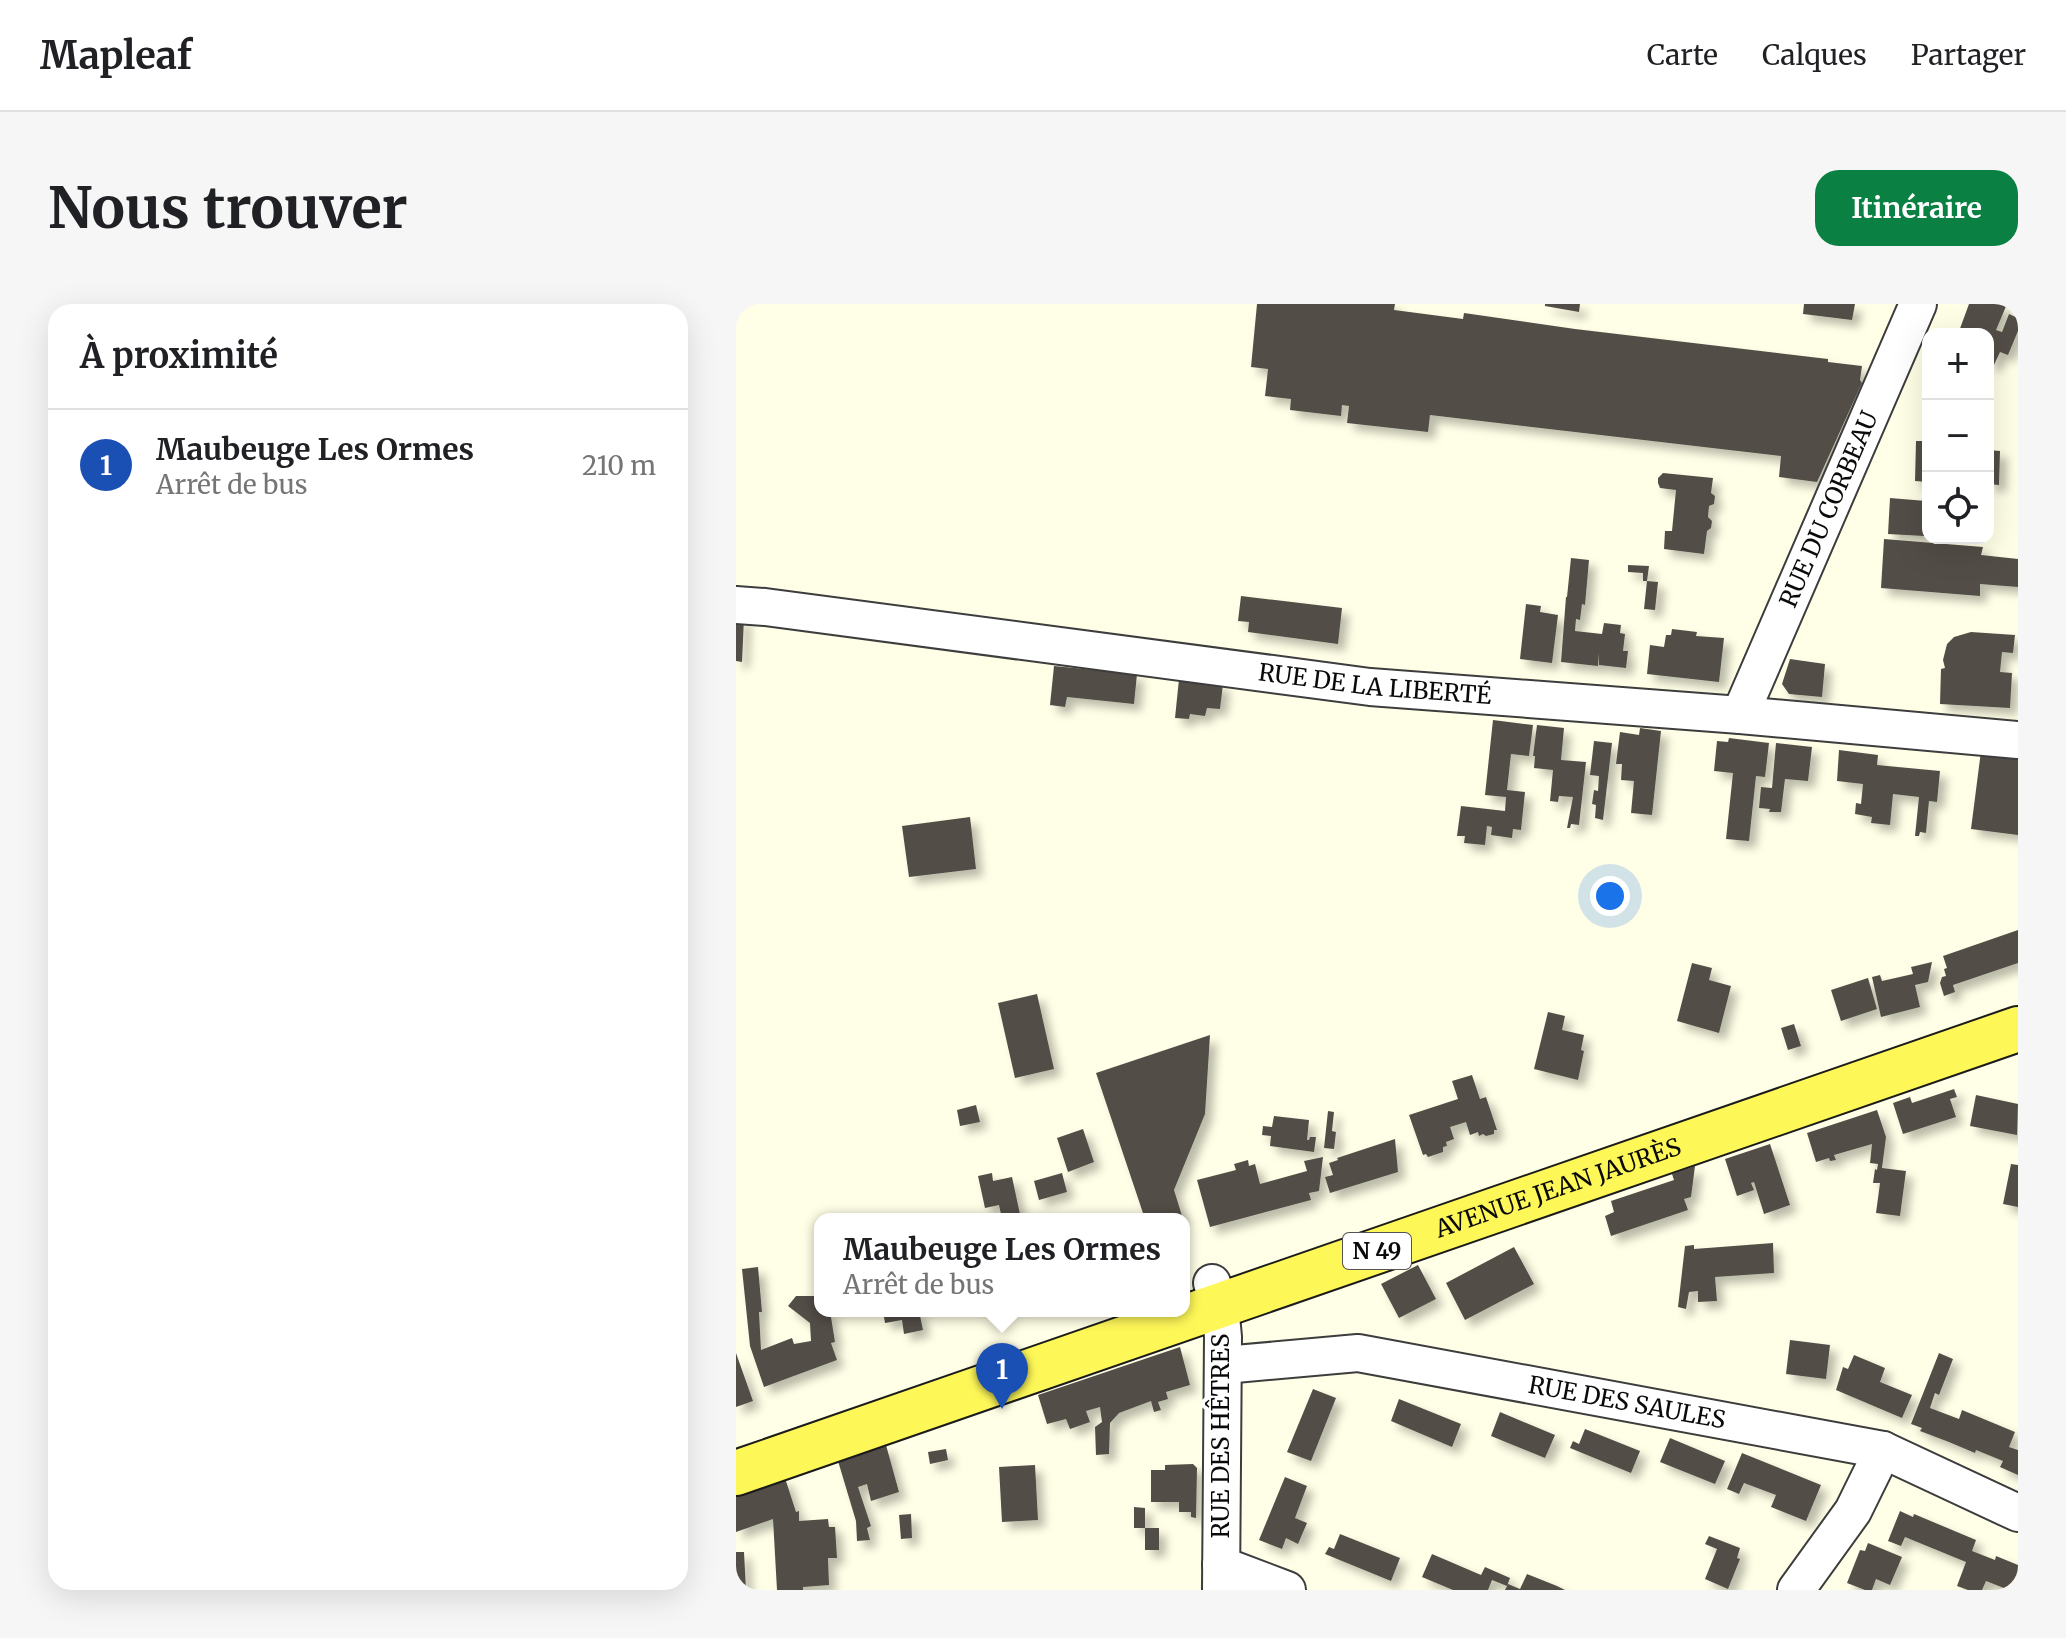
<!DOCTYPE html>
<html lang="fr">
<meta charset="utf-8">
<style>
body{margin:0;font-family:Merriweather,serif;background:#f6f6f6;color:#202124}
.controls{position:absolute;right:24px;top:24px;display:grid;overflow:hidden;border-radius:16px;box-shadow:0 8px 32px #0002}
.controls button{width:72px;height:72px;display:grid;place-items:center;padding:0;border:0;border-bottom:2px solid #e0e0e0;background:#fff;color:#202124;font:40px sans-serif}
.you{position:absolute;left:874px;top:592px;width:28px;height:28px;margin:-20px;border:6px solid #fff;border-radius:50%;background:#1a73e8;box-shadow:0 0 0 12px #1a73e833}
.badge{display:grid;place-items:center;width:52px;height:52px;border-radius:50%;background:#0b8043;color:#fff;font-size:26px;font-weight:700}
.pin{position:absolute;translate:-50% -66px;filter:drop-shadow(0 2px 4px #0008)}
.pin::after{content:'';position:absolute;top:42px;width:28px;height:24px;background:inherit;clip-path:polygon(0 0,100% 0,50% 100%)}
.popup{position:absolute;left:78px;top:909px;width:376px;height:104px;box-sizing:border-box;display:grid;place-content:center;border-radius:16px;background:#fff;filter:drop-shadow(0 2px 6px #0005);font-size:26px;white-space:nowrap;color:#757577}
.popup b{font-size:30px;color:#202124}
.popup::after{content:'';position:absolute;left:50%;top:100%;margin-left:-16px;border:16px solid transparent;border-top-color:#fff}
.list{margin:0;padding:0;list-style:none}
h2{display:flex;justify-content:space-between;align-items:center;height:104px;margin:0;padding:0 32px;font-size:34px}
h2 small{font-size:26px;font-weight:400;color:#757577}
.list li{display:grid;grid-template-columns:52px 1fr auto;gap:24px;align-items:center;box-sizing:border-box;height:112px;padding:0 32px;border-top:2px solid #e0e0e0}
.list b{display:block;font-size:30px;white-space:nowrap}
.list p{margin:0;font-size:26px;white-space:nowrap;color:#757577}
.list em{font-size:26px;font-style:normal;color:#757577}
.icon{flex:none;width:44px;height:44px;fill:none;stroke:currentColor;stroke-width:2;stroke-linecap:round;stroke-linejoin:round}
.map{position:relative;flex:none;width:1282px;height:1286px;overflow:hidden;border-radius:24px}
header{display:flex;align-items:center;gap:48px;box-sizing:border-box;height:112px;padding:0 40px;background:#fff;border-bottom:2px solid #e0e0e0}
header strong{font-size:38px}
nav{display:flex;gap:44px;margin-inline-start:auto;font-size:28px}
.intro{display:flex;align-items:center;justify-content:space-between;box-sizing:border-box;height:192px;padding:0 48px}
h1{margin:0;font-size:56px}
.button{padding:20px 36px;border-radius:24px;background:#0b8043;color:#fff;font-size:28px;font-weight:700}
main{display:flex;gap:48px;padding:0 48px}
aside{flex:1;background:#fff;border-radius:24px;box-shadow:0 8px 32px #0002}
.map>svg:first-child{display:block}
.building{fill:#534e46;filter:url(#shadow)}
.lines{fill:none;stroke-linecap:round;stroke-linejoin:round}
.minor-casing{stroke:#3d3d3d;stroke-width:40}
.major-casing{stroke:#1b1b1b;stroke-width:48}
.minor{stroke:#fff;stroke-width:36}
.major{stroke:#fef758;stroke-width:44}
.labels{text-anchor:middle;stroke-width:8;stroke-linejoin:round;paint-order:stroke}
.shield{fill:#fff;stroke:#545454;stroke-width:2}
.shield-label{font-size:22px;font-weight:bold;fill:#0a0a0a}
.street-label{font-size:24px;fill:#0a0a0a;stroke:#fff}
</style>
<header>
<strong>Mapleaf</strong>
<nav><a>Carte</a><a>Calques</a><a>Partager</a></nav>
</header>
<div class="intro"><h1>Nous trouver</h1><a class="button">Itinéraire</a></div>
<main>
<aside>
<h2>À proximité<small></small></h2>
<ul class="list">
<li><span class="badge" style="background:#1a4fb4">1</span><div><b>Maubeuge Les Ormes</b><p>Arrêt de bus</p></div><em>210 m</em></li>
</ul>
</aside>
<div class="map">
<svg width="1282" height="1286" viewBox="0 0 1282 1286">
<defs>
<filter id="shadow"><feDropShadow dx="7" dy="7" stdDeviation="4" flood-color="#0004"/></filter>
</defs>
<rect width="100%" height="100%" fill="#ffffe7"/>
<path class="building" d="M521,0H659L658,6L727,15L728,9L839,25L1092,55V58L1126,62L1124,76L1126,79L1081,178L1043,173L1045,152L694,111L692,128L611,119L613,102L606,101L605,112L554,106L555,95L529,92L532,65L515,63Z
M809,0H844L843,8L809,2Z
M1068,0H1119L1116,16L1067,10Z
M1233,0H1271L1260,26L1266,28L1273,10L1282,14V27L1272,51L1264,48L1258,61L1252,59V30H1222Z
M1180,137H1192V178L1179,177Z
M1252,146L1264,147L1263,181L1252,180Z
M927,169L977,174L975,189L979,192L978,200L973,202L972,213L976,217L975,224L971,227L968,250L928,245L929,227H936L940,186L924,184L922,179V174Z
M1154,194L1190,197L1188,232L1152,230Z
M1148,235L1247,243L1245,251L1282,255V283L1244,280V292L1145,284Z
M835,254L853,256L849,301L846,300L844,316L840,315L839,327L866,330L868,319L885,321L884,329L889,330L887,347H892L890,364L863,361V349L862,362L825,358L830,293H831Z
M892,261L913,262L911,277H907V269L892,268Z
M911,277L922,278L919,306L908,305Z
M505,292L606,304L602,340L512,328L513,318L502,317Z
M790,300L805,302L804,308L822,311L816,359L784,355Z
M0,314H8L6,358L0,357Z
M936,325L961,328L960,332L988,334L983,378L911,370L914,341L928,343L930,331H935Z
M1235,328L1279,331L1277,349L1266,348L1264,368L1276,369L1274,404L1204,400L1205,365L1209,364L1207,356L1211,340L1218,333Z
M1054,355L1089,360L1086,393L1053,390L1046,380Z
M318,362L401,370L398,400L331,393L329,403L314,401Z
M443,375L487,380L484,405L471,404L469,412L454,410L453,415L439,414Z
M757,416L797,421L793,452L775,450L771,486L789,488L785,526L777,525L776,534L755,531L756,523L751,522L749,541L728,539L729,532H721L725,502L769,507L770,493L749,491Z
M801,421L828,424L825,456L850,458L843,521L835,520L834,524H831L837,493L823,492L822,498L814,497L817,466L798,464L799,452H797Z
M904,424L925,427L916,511L895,509L898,477L885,476L886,460H880L884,428L903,431Z
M993,434L1033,439L1029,473L1020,472L1013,537L990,535L997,469L978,467L981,437L992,438Z
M858,437L876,439L867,516L859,514L860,501L856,500L858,486L862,487L863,472L854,471Z
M1040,439L1076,443L1072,477L1049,475L1045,508H1033L1034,505L1023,504L1025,483L1036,484Z
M1103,446L1142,451L1141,461L1204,467L1201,498L1193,497L1190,529L1184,528L1183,532H1179L1183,493L1157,490L1154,521L1135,519L1136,513L1119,510L1120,499L1125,500L1127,480L1101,477Z
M1245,447L1282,452V531L1235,525Z
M234,513L240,565L173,573L166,522Z
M1282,626V659L1217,681L1219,688L1208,692L1204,679L1206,673L1210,672L1208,665L1211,664L1207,652Z
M1196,658L1192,678L1179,681L1184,703L1145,713L1136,673L1144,671L1146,677L1177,670L1175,663Z
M956,659L976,664L973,676L995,682L983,729L941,717Z
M1132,674L1141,705L1105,717L1095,686Z
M301,690L318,765L279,774L262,699Z
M812,708L829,712L826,726L848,731L845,746L848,747L842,776L798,765Z
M1058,720L1065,742L1052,746L1045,724Z
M474,731L469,810L438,886L447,915H409L360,769Z
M736,771L744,795L750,793L761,826H758V830L750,832L747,830L743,832L742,828L734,831L730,818L714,823L718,835L710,838L711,842L707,843V848L692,853L690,850L687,851L673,811L722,795L716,777Z
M1218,785L1221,793L1214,795L1220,813L1167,830L1157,799L1174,793L1176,799Z
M1240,791L1282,800L1281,831L1234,822Z
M240,801L244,818L224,822L221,806Z
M1141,806L1150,833L1146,864L1170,867L1164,912L1140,909L1144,879H1137L1139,865L1141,866L1142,860L1134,859L1136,840L1098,851L1100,856L1094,857L1093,854L1080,858L1071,829Z
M592,807L598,808L596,827L600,828L598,845L588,844Z
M538,812L573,816L571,836H573L574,833H580L578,848L534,842L535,832L526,831L527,822L536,823Z
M347,825L358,858L332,868L321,834Z
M659,835L662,868L594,889L589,873L597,871L593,859L602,856L601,854Z
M1034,840L1054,901L1028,910L1018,878L1015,879L1018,886L1001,892L989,855Z
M587,853L583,887L573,889L575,896L474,923L461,876L500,866L498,860L512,856L513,862L519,860L524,880L571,867L568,857Z
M1275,860L1282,861V903L1267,900Z
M959,862L955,893L948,895L952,906L875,932L869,912L878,908L875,897L938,876L936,870Z
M256,869L257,877L276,873L285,915H266L263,901L249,904L242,872Z
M326,869L331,888L303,896L298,877Z
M1037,939L1038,969L979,973L981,997L962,998V987L953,988L950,1005L942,1003L949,942L958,941V945Z
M778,943L798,980L729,1016L710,979Z
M682,961L700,995L663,1014L645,980Z
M22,963L26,1008H23L25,1046L56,1034L58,1040L75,1037L74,1019L52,1002L60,992H84V1007H94L99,1038L95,1039L101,1056L28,1083L14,1042L6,965Z
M147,1007H183L187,1026L168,1030L166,1016L149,1019Z
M1054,1036L1094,1041L1090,1075L1050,1070Z
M444,1043L454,1081L430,1088L432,1095L422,1098L425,1106L418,1108L415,1097L383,1109L374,1119L373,1150L360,1151L359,1123L366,1118L364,1103L350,1107L354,1118L334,1125L330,1115L311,1120L302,1091Z
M0,1049L17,1097L0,1103Z
M1203,1049L1217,1055L1203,1091L1199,1089L1194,1104L1223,1115L1226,1106L1279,1128L1273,1143L1282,1146V1171L1264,1163L1267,1157L1240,1146L1239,1149L1213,1138L1184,1127L1186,1124L1175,1120Z
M1118,1051L1149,1064L1144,1078L1176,1091L1166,1114L1100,1086L1107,1063L1112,1065Z
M577,1085L600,1094L575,1157L551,1148Z
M663,1095L725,1120L716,1143L655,1117Z
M764,1108L819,1131L809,1154L755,1132Z
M849,1125L904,1147L895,1169L834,1144L837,1137L843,1140Z
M934,1134L989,1157L979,1180L924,1158Z
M150,1141L163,1188L135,1197L131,1180L122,1183L135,1222L131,1224L134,1236L121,1237L120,1217L102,1157Z
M210,1145L212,1156L194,1160L192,1148Z
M1006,1149L1085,1181L1070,1217L1035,1203L1040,1191L1008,1179L1003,1190L991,1185Z
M457,1160L461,1164L460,1214L455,1213V1208H443V1198H415V1166H429V1161Z
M299,1161L302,1216L266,1218L263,1163Z
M549,1173L571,1182L559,1214L571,1219L562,1240L550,1234L546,1245L523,1236Z
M49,1174L60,1208L63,1207V1217L92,1215L93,1223H99L101,1254H92L93,1281L67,1283V1286H41L37,1215L0,1228V1191Z
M398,1203L409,1204V1224H398Z
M1164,1207L1177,1213L1178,1210L1240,1236L1236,1247L1259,1256L1260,1252L1282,1261V1286H1273L1250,1277L1246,1286H1232L1221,1282L1230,1258L1169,1233L1165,1242L1152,1237Z
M175,1210L176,1234L165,1235L163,1211Z
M409,1224H423V1246H409Z
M604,1230L664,1254L655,1277L589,1250L593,1243L598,1245Z
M973,1232L1004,1244L1001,1254L1004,1255L992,1285L969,1275L981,1245L969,1240Z
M1132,1239L1166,1253L1154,1281L1140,1275L1136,1286H1129L1111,1279L1124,1246L1129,1247Z
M0,1248H8L10,1286H0Z
M696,1250L745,1271L749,1263L774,1274L771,1282L756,1276L752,1286H717L686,1273Z
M791,1270L821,1282L829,1286H769L772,1280L784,1285Z"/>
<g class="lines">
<defs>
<g id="minor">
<path id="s1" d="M0,301L29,303L634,383L1004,411L1282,436"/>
<path id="s2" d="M1004,411L1182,0"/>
<path d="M476,979L484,1002L487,1033L485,1286"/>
<path id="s3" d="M488,1061L622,1049L1147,1146L1282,1209"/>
<path d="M485,1261L551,1286"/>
<path d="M1060,1286L1117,1207L1147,1146"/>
</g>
<g id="major">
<path id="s4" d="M0,1169L1282,725"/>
</g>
</defs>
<use href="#minor" class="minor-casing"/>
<use href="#major" class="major-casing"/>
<use href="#minor" class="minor"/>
<use href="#major" class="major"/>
</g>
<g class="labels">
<rect class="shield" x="607" y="929" width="68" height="36" rx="6"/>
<g class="shield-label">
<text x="641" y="955">N 49</text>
</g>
<g class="street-label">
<text dy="8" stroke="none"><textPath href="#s2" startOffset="224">RUE DU CORBEAU</textPath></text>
<text dy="8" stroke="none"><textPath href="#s1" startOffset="644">RUE DE LA LIBERTÉ</textPath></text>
<text dy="8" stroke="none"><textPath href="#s4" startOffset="870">AVENUE JEAN JAURÈS</textPath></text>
<text dy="8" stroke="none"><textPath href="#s3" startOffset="408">RUE DES SAULES</textPath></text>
<text transform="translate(485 1132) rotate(-90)" y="8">RUE DES HÊTRES</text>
</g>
</g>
</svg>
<div class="controls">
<button>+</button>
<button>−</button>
<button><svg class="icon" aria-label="locate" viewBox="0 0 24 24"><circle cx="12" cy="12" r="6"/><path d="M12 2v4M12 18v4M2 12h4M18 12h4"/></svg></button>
</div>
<div class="you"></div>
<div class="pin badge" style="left:266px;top:1105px;background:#1a4fb4">1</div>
<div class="popup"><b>Maubeuge Les Ormes</b>Arrêt de bus</div>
</div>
</main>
